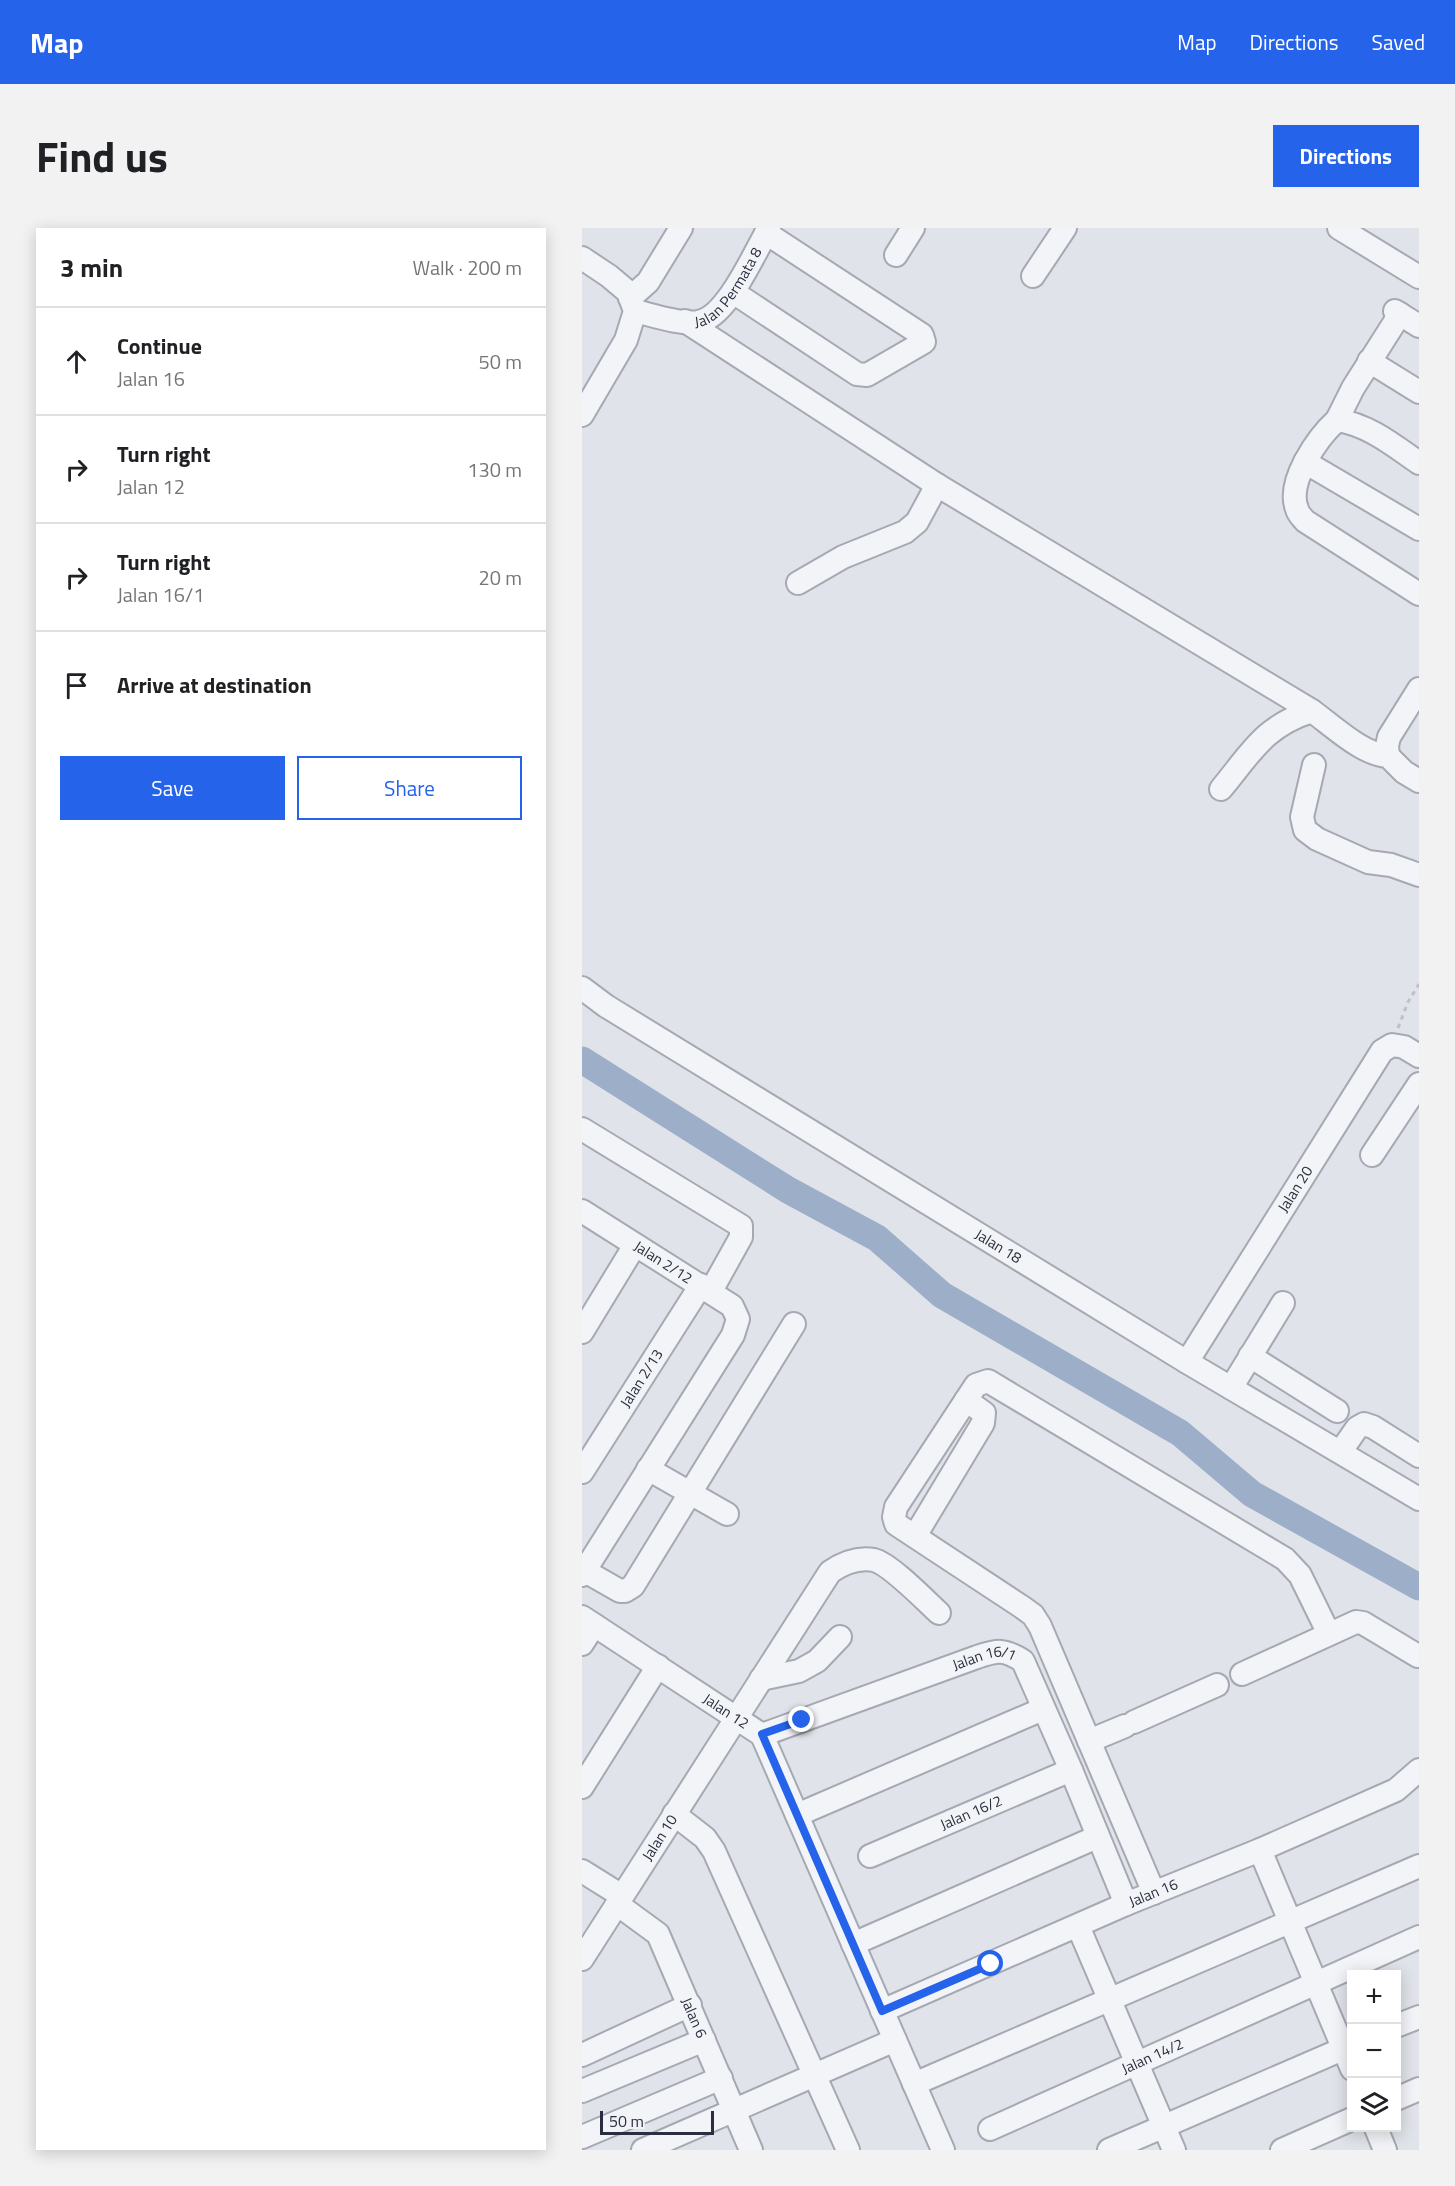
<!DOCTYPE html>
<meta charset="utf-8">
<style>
body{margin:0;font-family:"Titillium Web",sans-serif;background:#f2f2f2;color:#202124}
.controls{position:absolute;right:18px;bottom:18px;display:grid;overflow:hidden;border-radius:0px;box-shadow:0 3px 15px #0003}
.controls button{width:54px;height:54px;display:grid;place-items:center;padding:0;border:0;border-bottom:2px solid #e0e0e0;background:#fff;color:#202124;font:30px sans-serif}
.scale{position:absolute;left:18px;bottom:15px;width:114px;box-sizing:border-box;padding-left:6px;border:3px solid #292f40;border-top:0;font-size:16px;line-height:21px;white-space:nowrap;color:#292f40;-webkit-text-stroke:4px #f0f2f6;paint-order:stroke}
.stop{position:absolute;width:18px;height:18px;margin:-14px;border:4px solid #2563eb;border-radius:50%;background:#fff}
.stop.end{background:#2563eb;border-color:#fff;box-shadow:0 2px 6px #0008}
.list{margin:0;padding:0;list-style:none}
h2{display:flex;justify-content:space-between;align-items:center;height:78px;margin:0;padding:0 24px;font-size:26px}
h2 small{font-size:20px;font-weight:400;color:#757577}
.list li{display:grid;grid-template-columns:39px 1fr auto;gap:18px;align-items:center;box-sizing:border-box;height:108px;padding:0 24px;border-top:2px solid #e0e0e0}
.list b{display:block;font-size:22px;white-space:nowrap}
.list p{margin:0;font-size:20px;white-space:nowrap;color:#757577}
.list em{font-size:20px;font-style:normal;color:#757577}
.actions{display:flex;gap:12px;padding:18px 24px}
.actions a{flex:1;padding:14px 0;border:2px solid #2563eb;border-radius:0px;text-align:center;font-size:21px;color:#2563eb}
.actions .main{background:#2563eb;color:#fff}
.icon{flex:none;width:33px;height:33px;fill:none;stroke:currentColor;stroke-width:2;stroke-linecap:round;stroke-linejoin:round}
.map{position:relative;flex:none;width:837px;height:1922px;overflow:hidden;border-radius:0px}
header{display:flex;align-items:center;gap:36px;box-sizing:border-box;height:84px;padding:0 30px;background:#2563eb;color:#fff}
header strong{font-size:28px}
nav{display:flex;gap:33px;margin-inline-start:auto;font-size:21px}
.intro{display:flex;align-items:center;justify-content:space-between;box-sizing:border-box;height:144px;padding:0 36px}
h1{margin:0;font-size:42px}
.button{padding:15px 27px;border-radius:0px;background:#2563eb;color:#fff;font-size:21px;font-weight:700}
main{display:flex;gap:36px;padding:0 36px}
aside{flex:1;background:#fff;border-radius:0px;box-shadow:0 3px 15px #0003}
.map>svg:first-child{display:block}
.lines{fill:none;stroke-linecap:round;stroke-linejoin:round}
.river{stroke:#9caec8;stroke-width:27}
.minor-casing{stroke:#a5a9b3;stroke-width:26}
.path{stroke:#bec1c7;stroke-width:3;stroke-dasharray:4.5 4.5;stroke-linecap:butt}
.minor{stroke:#f3f4f7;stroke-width:22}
.route{stroke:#2563eb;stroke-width:8}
.labels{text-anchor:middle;stroke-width:4.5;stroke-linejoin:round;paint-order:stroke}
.street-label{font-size:15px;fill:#292f40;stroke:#f0f2f6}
</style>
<header>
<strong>Map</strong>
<nav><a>Map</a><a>Directions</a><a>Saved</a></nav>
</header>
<div class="intro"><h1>Find us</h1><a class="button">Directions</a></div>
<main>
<aside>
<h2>3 min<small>Walk · 200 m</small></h2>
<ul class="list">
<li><svg class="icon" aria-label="ahead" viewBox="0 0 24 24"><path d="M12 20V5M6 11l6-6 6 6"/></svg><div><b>Continue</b><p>Jalan 16</p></div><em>50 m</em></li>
<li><svg class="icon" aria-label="right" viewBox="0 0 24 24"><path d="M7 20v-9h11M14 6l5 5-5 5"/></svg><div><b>Turn right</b><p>Jalan 12</p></div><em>130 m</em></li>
<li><svg class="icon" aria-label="right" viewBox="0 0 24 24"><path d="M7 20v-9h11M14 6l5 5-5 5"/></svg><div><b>Turn right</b><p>Jalan 16/1</p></div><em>20 m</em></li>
<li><svg class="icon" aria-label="arrive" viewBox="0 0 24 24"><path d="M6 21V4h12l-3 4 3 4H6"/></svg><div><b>Arrive at destination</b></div></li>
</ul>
<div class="actions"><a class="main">Save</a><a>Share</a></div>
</aside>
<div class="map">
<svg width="837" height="1922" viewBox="0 0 837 1922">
<rect width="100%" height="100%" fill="#e0e3e9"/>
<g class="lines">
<path class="river" d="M0,832L206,962L295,1010L360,1067L598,1205L670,1266L837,1359"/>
<defs>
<g id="minor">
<path d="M757,0L837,49"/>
<path d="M314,27L331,0"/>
<path d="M0,30L27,48L46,64L53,83L44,112L0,187"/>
<path d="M451,48L483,0"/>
<path d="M151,64L275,146L285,147L342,114L340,107L184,5"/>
<path d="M48,70L66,54L99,0"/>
<path id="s1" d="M53,83C70,87 99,97 116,94C145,90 173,23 187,0"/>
<path d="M813,83L837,98"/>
<path d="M103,93L355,257L730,483C751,498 781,527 806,528L822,544L837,553"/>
<path d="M787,133L837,164"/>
<path d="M755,192L771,160L818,86"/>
<path d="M723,234L837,301"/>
<path d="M837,235C811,217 787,197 755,192C736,209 704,254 715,281C716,286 720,289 723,293L837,366"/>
<path d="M216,355L261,329L323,304L335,294L355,257"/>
<path d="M806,528L805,518L807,509L837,461"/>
<path d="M732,537L720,589L723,602L735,611L786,634L809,637L837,647"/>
<path d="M639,561C669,525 682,498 730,483"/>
<path id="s2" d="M0,760L24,778L605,1134L837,1271"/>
<path d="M0,901L159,998V1009L129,1063"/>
<path d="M790,927L837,856"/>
<path id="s3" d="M0,983L150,1078L156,1091L151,1107L0,1347"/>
<path d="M0,1104L53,1017"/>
<path d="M668,1128L755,1183"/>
<path id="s4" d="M605,1134L800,823L810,817L822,819L837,828"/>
<path d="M649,1160L701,1075"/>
<path d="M759,1223L775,1200L782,1196L791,1199L837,1228"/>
<path d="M66,1241L145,1286"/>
<path id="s5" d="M0,1244L119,1057"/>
<path d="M333,1308L401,1195L402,1185L384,1172"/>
<path d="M3,1343L38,1363H43L51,1358L212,1096"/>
<path id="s6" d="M0,1389L180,1507L361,1922"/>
<path d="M0,1416L12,1397"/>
<path d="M660,1446L774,1394L781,1395L836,1428"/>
<path d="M179,1451L217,1443L235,1433L258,1409"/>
<path d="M552,1494L635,1457"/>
<path id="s7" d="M180,1507L395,1429C416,1422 422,1421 441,1433L489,1542L544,1676"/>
<path d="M507,1513L543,1498"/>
<path d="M0,1559L76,1438"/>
<path d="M92,1586L123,1610L132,1623L266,1922"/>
<path d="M215,1587L461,1481"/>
<path d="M678,1622L770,1841"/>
<path id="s8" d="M288,1628L489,1542"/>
<path d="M0,1643L40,1668"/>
<path d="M572,1665L458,1398L451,1387L440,1379L314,1296L312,1289L314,1279L394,1157L406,1153L703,1331L718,1347L747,1406"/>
<path id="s9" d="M35,1676L76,1706L169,1922"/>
<path d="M496,1698L592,1922"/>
<path d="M271,1716L515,1609"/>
<path id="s10" d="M0,1731L248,1344C261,1335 276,1329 292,1332C308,1336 344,1373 357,1385"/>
<path id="s11" d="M300,1783L544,1676L678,1622L814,1562L837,1542"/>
<path d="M814,1798L837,1789"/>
<path d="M0,1827L108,1777"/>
<path d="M332,1856L837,1638"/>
<path d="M0,1863L122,1812"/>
<path d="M814,1871L837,1861"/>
<path d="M794,1900L803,1922"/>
<path id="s12" d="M408,1901L837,1709"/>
<path d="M0,1909L139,1850"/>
<path d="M61,1922L313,1812"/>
<path d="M527,1922L770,1817"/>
<path d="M700,1922L770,1891"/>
</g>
</defs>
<use href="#minor" class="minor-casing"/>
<path class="path" d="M816,800L826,774L837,756"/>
<use href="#minor" class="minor"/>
</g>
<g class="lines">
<path class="route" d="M220,1492L180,1506L300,1783L409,1736"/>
</g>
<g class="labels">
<g class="street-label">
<text dy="5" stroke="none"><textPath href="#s1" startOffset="111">Jalan Permata 8</textPath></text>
<text dy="5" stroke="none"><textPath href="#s4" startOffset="204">Jalan 20</textPath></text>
<text dy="5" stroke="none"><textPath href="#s2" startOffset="490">Jalan 18</textPath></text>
<text dy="5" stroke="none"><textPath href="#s3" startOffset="96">Jalan 2/12</textPath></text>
<text dy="5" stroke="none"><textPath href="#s5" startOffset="111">Jalan 2/13</textPath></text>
<text dy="5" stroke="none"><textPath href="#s7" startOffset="236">Jalan 16/1</textPath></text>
<text dy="5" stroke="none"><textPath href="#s6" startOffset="172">Jalan 12</textPath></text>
<text dy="5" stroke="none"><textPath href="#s8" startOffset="110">Jalan 16/2</textPath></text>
<text dy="5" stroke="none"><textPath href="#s10" startOffset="144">Jalan 10</textPath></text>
<text dy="5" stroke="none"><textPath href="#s11" startOffset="296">Jalan 16</textPath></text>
<text dy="5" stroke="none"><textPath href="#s9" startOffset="142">Jalan 6</textPath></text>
<text dy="5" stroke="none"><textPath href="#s12" startOffset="178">Jalan 14/2</textPath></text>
</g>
</g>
</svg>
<div class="controls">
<button>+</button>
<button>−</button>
<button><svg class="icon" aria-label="layers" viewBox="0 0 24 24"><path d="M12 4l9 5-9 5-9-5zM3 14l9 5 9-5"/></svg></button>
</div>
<div class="scale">50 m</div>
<div class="stop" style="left:409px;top:1736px"></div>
<div class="stop end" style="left:220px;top:1492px"></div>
</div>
</main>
